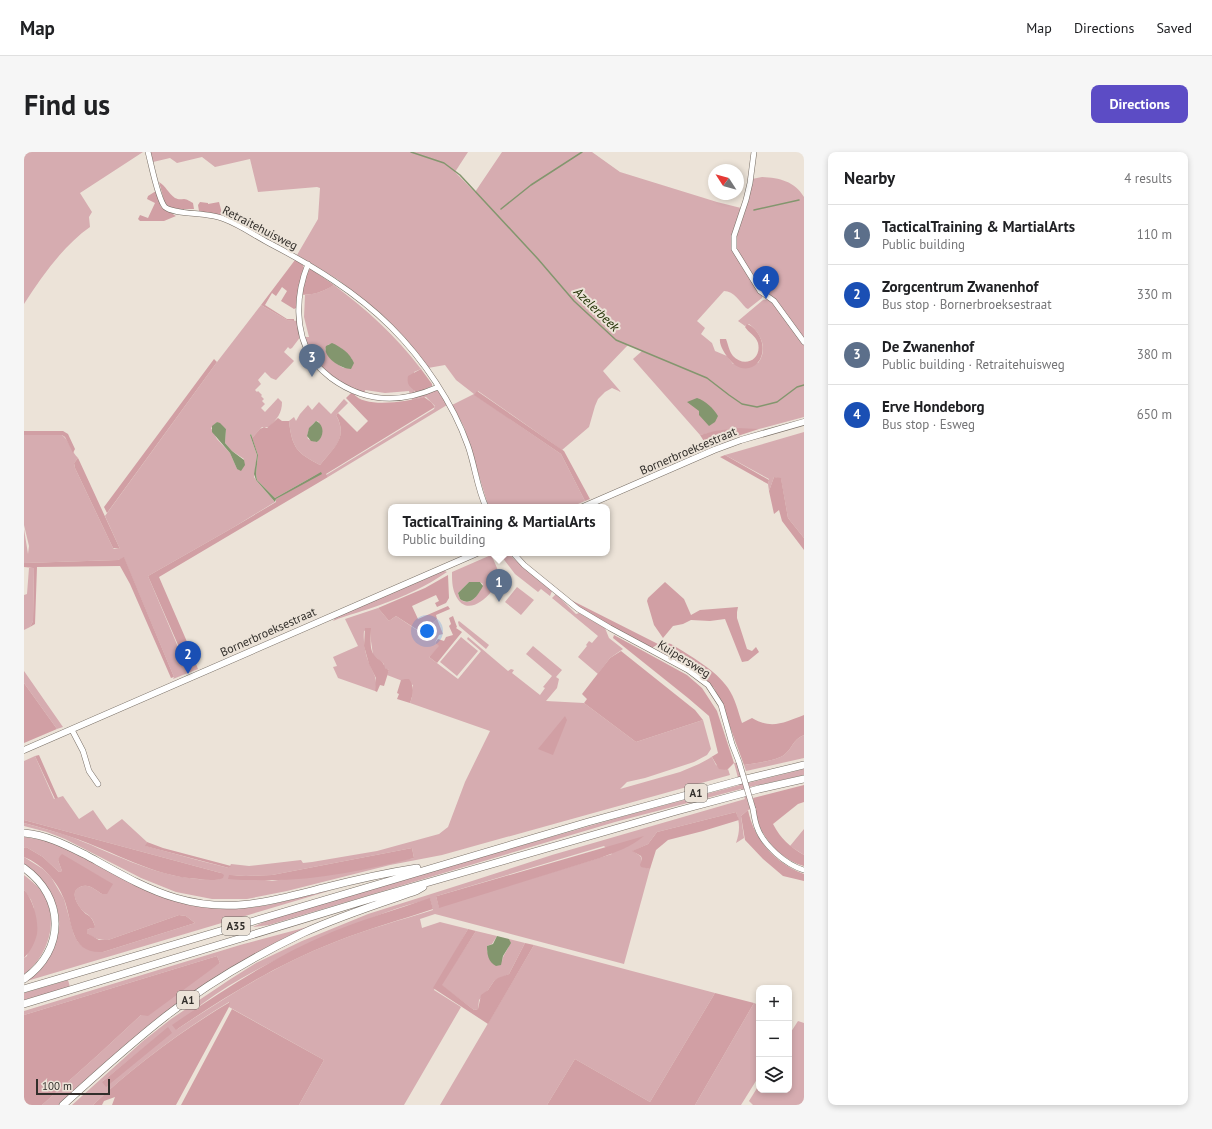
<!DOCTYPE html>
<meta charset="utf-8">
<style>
body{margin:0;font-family:"PT Sans",sans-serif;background:#f6f6f6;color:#202124}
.controls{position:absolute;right:12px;bottom:12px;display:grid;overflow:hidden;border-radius:8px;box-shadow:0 2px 6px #0003}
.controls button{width:36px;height:36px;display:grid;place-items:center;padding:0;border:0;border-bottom:1px solid #e0e0e0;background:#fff;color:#202124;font:20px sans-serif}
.compass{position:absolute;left:684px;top:12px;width:36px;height:36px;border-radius:50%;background:#fff;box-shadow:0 2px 6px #0003;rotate:306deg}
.scale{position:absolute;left:12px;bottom:10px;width:74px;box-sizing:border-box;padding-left:4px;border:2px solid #322f2b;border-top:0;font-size:11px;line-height:14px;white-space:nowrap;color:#322f2b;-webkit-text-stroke:3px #ece3d8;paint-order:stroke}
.you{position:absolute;left:403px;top:479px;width:14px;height:14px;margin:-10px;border:3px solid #fff;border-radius:50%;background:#1a73e8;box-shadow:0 0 0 6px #1a73e833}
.badge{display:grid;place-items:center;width:26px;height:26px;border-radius:50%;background:#5c4cc5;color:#fff;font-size:13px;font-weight:700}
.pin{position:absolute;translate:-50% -33px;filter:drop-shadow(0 1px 2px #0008)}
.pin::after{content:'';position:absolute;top:21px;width:14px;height:12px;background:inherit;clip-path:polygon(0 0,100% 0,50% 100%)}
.popup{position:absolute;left:364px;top:352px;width:222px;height:52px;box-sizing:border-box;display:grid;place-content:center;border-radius:8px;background:#fff;filter:drop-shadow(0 1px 3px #0005);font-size:13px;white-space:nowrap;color:#757577}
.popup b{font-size:15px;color:#202124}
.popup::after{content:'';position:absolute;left:50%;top:100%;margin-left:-8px;border:8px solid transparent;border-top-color:#fff}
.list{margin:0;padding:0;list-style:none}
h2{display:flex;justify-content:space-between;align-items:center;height:52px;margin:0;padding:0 16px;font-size:17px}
h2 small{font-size:13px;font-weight:400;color:#757577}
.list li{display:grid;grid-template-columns:26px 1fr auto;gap:12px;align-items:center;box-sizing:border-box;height:60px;padding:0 16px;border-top:1px solid #e0e0e0}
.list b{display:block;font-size:15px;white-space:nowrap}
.list p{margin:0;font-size:13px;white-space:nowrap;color:#757577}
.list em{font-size:13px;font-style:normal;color:#757577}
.icon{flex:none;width:22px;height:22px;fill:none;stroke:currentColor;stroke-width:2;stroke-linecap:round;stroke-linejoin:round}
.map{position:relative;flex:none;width:780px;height:953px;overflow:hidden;border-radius:8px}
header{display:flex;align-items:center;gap:24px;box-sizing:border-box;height:56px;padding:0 20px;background:#fff;border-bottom:1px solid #e0e0e0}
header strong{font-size:19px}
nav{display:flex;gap:22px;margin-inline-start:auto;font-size:14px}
.intro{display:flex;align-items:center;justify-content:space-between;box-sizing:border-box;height:96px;padding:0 24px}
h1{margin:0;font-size:28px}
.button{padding:10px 18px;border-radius:8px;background:#5c4cc5;color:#fff;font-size:14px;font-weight:700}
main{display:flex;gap:24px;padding:0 24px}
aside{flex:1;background:#fff;border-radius:8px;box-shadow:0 2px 6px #0003}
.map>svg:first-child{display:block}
.green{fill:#d6acb0;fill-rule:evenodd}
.forest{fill:#d19fa4}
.water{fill:#83966e}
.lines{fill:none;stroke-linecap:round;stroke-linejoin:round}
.stream{stroke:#83966e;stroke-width:1.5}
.minor-casing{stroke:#776e65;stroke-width:6}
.major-casing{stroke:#776e65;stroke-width:7}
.highway-casing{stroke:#776e65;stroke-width:8}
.minor{stroke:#fff;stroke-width:5}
.major{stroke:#fff;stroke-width:6}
.highway{stroke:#fff;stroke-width:7}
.minor-bridge-casing{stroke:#776e65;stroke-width:6;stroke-linecap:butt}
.minor-bridge{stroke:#fff;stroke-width:5}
.labels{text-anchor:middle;stroke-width:4;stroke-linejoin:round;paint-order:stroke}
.shield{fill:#ece3d8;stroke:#6a655f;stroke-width:1}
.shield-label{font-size:11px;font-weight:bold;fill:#322f2b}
.street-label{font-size:12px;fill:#322f2b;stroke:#ece3d8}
.water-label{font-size:13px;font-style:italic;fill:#223305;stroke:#ece3d8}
</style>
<header>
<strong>Map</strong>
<nav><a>Map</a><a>Directions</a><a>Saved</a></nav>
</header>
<div class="intro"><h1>Find us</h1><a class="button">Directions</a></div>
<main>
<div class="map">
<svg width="780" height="953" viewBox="0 0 780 953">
<rect width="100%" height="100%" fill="#ece3d8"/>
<path class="green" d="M0,0H119L56,41L68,60L65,65L66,75C39,94 18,124 0,152Z
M126,0H444L431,20L451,40L478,0H568L596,20L693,50L717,56L708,91L723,121L738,143V146L724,157L722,156C716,150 710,139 700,139L673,169L681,176L677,182L688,191L691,199L703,204L709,212L734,211C744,198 738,182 725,172L721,174L714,169L739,148L744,147L749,149L780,192V265L735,277L700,278L676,283L609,207L618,199L604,193L579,219L597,240L588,236L581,240L574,247L571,254L565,275L538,298L454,239L451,243L537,302L561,349L547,355H466L463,350L440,275L428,253L450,242L432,228L421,213L404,216L349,155L313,127L273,103L294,67L296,36L293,35L234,40L226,7L191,15L178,5L153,11L146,6L129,10Z
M738,25C756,26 770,29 780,45V188L738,139L712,98L711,86L720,62L728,27Z
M310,133C343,158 372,184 397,217L390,220V239L392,241L386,243L385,239L361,241L341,238L342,243C312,228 292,219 280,185H285L280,165L281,143C292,142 300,139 310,133ZM305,192L317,196L328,207L320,216C312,212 304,206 301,197Z
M237,153L263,168L274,169L277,184L268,196L266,197L264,195L260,200L270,209L252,228L247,226L241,220L234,228L237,232L231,238L233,240L234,239L238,243L237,244L240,247L238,249L241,252L237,256L241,260L254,246L258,250C258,261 253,267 245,275H238L228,286L227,282L226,283L233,303L230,325L232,328L251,350L210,375L124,424L157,502L167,499L174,517L149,527L150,525L100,406L94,408L0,411V377L4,402L5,394L0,373V283H38C45,288 47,299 54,306L50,311L51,316L89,396L90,397H96L81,364L193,210ZM193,270L202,277L201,291L208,299L220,307L213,317L206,301L193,287L187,276Z
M408,239H415L423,253L304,325L302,323L410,257L411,254L402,245L388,248V245Z
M320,247L324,251L312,263C325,287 309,296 296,313C273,301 268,296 265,269L270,265L272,269L276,262L284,253L288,258L295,250L307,262ZM293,269L295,270L296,287L293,290L284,287C282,280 287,272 293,269Z
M780,280V386L764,366L757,327L750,325L745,339L744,332L745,327L701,303Z
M474,401H485L489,406L528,439L526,444L517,437L514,440L491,422L478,405L472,409L470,402Z
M467,403C470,409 476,420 475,427C474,432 470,436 467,440C457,452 440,463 431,442C428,435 428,427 428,420ZM445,430H456L459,432C455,442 447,456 436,447L434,441Z
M10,415L9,469L6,475L0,478V443L3,442L5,416Z
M418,418L423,420C403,434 379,445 356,453C341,459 325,462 309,469L312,465Z
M493,435L510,448L497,463L481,450Z
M532,442L552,462L555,461L581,476L585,486L599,497L586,506L574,522L554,505L563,494L562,493L565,489L568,491L574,484L528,446Z
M354,456L365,469L372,464L402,484L404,483V475L413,467L419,482L415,483L411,491L416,494L405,505L434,527L457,499L443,487L444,485L484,519L487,517L490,518L488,521L516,543L521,536L519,535L528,524L502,502L509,494L538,518L532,525L535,527L533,536L522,549L560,551L612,590L679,568L687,597L683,603L670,610L621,626L603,630L596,637L656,620L675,612L688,605L692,613L703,618L704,617L706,623L418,703L366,713L263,739L223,747H188L152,740L117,726L41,687L23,680L0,674V671C17,676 34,680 50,686C98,705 143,731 196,727L197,721L0,668V609L11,604L30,647L39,644L55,667L69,658L83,678L98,667L123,690L122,694L177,709L205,716L207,712L225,714L277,708L279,711L288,710L353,699L415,682L424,675L441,630L466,579L386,551L388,545L389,533L363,523L365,518L360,516V512L349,503L347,489V476L340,479C339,490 341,501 345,511C350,523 354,526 351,539L314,526L309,515L313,514L309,505L334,494L321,467ZM388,696L390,706L248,729L205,723L222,724L248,723Z
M435,469L465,493L462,497L435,474L434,470Z
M437,485L454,499L433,524L416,510Z
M0,519L39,575L33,577L0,531Z
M780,583V606L722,619L720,613C731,611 752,609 760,603C769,596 768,588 780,583Z
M713,610L720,632L780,617V623L721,636L728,657L724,658L717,664L720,686L712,691C716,679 716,671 712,660L633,680L624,692L609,699C617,705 619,703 617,714L626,717L600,812L411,762L396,767L398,776L416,770L444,777L410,838L437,855L380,953H275L300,908L205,855V850C157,879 110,914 69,953H48L119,889L147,867L205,828L232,811L278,789L344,762L448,729L528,703L721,647L717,637L591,670L245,773L229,775L244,768C401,722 558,674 716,633L710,611ZM580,694L588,702L415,755L412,744H413ZM406,747L409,758C377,768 343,777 311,790C254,812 203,844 152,878C160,869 168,859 178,852C220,821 267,800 314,780C343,767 376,754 406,747ZM144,876L132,893L104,916L78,930Z
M780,677V703L766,694Z
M0,685L29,690L100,726L184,755L202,757L225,756L245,753L308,738L3,829C10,819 17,809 24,799C27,795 31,790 33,786C42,756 22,730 0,714V705L19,717L27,725L40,747L50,783L54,790L58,794L79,800L171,771L162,764L155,763L84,788C75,788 71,787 63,781V778L71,774C70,772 69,767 67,766C65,762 60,761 58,758C52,751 46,739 56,735C65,731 71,738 78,742L83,729L38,703L34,708L38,719L35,720L19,705L2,695L0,696Z
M0,723C6,728 13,733 18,740C36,766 25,804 0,822V806L3,804L10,756L7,748L0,738Z
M298,771L206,816L36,953H18L75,902L117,863L196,811L193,804L0,863V859L216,793Z
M452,779L473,784L468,792L463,794V800L478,809C479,801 488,795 485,787L501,791L485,822L470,829L464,838L455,848L454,857L450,858L417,833Z
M510,793L691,841L626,950L551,907L523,953H416Z
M44,828L46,835L0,848V841Z
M730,851L735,853V924L717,953H671Z
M774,869L780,871V953H729L725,949L735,933V938H765V883Z"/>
<path class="forest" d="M135,30C142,34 144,41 151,46C155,48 157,47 160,47C163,47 167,50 169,51L170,57H160V58L146,57L141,52Z
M132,39L137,55L152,64L140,69H116L114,67L116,63L124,66L131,51L123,47L124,44Z
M176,50L184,51V52L195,50L199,65L175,59L174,53Z
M271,108L279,113L280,117L272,156L270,157L257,149L263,139L258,135L252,144L248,141L241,153L263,167H270V169L263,168L237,153Z
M286,117H287L310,133C299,140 289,143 276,143L283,119Z
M723,172C729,174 733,179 736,185C747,209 722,229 705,207C701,202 695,193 696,187H702C704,192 705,199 709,204C720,216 738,208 734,191C732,184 724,180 721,175Z
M190,207L193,210L83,361L80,355Z
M397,217L408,232V234L392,241C388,234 382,235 384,224Z
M453,239L540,299L566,347L561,349L537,302L450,243Z
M327,241L330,242C341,257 385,249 400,245L407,250L411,255L302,322L304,325L135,425L167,499L158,502L124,424L210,375L252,350V347L297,320L251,346L233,328L232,322L234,303L228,286L236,277L240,275L243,276L254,266L258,269H265C268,296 273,301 296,313C309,296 325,286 312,263L314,261L333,280L344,269L322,246Z
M713,276L735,277L683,294L676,283L691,279Z
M0,279H39L44,282L51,297L49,301L41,285L38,283H0Z
M701,303L745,328L744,332L696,305Z
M54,306L55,308L96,397L89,396L51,316L50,311Z
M750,325L757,326L764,366L780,386V398L758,369L755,358L750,362L745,339Z
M100,405L150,525L147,526L106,432L96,414L13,415L11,472L6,475L9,469L10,416L0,415V411L94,408Z
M424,423L425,446L422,451L413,455L411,451L415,449L412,443L388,454L394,467L424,454L426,457L412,463L413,467L404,475L403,484L372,464L365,469L354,456L401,436Z
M641,430L660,447L667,463L676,458L714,455L713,460V466L723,497L728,499L732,495L735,500L724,509L718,510L701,467L686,469L667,468L659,472L649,474L639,486L630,473L623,449L624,446Z
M541,445L634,492L628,496L565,462Z
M429,464L433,475L432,476L438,480L413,511L405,505L415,494L411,491L414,487L420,489L422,485L429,483L425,474L427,472L425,466Z
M341,476H347C347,484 345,497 350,503C354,508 360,509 361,516L365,518L360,534L356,533L353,540L351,539L352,526L345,512L340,494Z
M590,483L663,523L678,536L693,559L710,611L703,618L695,617L688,605L684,607L694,601L685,564L664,546L589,486Z
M643,491L647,492C665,503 692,518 704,536C711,546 714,559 718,571L728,566C748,578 761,570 780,563V583C768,588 769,596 760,603C752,609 731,611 720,613L698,553L690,536L672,520L641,504L638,501C636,496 639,493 643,491Z
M597,499L671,558L679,568L612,590L560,551L563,547L558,542L586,506Z
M381,527H385C391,535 389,543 386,551L373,547L375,542L373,541L377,528Z
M0,531L33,577L0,591Z
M541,564L543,568L529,603L514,597Z
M15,603L34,646L31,647L11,604Z
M780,633V650L774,652L749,672C757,687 765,694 780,703V714C760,709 741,690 734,670C732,663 731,654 729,646Z
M724,658C730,688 752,712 780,722V729L759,724L739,707L721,688L717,664Z
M712,660L715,668L679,679L644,688L632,698L626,717L617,715L616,713L618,707L617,704L608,699L624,692L633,680Z
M0,668L197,721L200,723L199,726C192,729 183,728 175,727C129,725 90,699 47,685C32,680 16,675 0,671Z
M620,684C607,695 592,700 576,706L415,756L412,744H413Z
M123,690L139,696L207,714L205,716L121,694Z
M2,695L19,705L35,720L38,719L34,708L36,704L38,702L89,732L83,742H78C71,738 65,731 56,735C44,740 55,756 62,762C64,763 66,764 67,766C69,768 70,772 71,774L70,776H67L63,778V781L75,788H84L155,763L162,764L171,771L79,800C45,802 49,770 40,747C33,729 18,712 0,705V696Z
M388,696L390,706C338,719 286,730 232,728C223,728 213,728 204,727L205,723L222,724L248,723Z
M0,738C9,747 15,769 13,782C11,791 6,800 0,806Z
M406,746L409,757C377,768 343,777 311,790C254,812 202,844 152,878L148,873C199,838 251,804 308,780C340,767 373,757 406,746Z
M444,777L452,779L418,833L450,858L454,857L457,843L464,838L470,829L474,826L485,822L501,791L510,793L464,872L409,836Z
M193,804L196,811L124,864L117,863L75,902L18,953H0V863Z
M691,841L730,851L671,953H523L551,907L626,950Z
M206,850L205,855L152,953H88L91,945L80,949L78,953H69C110,914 157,879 206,850Z
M208,857L300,908L275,953H157Z
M144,875L148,881L82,935L78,930Z"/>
<path class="water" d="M308,191C317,195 326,201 330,211L327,217C317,217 298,205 302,194Z
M673,246C682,249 689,256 694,264L691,270L685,274L675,263V259L663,250Z
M292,269C301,273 300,285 293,290L287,289L283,284L285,276Z
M193,270L196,271L202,277L201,291L208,299L220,308L221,313L217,319L213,317L206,301L188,280V274Z
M227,282L234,303L232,322L233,328L251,346L297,320L298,322L252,347L251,350L232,328L230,322L233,303L226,283Z
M445,430H456L459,434C454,443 447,455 436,447L434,441Z
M473,784L485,787L487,791L479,804L477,813L472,814C464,810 463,802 463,794L469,792Z"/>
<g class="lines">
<path class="stream" d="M387,0L420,11L436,23L514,107L550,149L592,188L683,226L705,243L718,252L733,255L753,250L773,235L780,233
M477,57L507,33L558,0
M730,58L775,48"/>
<defs>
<path id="minor" d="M124,0C127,11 134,48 141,55C150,63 185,60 200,67C216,73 230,83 245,91C289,114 332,140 367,175C399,207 429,251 444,294C451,314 453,336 462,355
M730,0L726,31L722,48L710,84V97L736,139L750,149L780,190
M284,112C272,142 270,178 288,207C292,214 301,221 307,226C341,251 376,252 414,235
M489,401L500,413L554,457L586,476L664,518L684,533L697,553L708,592L715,610
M48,578L59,599L65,619L74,632
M729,657C730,663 731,670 733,675C739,693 762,713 780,718"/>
<path id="major" d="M559,355L690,298L717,288L780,270
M0,598L453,401"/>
<path id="highway" d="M0,681C23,683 42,693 62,703C91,719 121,737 152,746C206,762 247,749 299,736C330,728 361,721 393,716
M0,716C41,745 42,798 0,827
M0,837L564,670L714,629L780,613
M0,852L346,747L653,659L735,637L780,627
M39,953C73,922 106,892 142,864C184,831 231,804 279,781C316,764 354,752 392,739L399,735"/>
</defs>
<use href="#minor" class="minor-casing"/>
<use href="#major" class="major-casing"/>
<use href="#highway" class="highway-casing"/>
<use href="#minor" class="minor"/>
<use href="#major" class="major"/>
<use href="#highway" class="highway"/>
<defs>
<path id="minor-bridge" d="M715,610L729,657"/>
</defs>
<use href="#minor-bridge" class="minor-bridge-casing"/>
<use href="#minor-bridge" class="minor-bridge"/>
</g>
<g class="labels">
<g class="shield">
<rect x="661" y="632" width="22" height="18" rx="3"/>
<rect x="198" y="765" width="28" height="18" rx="3"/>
<rect x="153" y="839" width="22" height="18" rx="3"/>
</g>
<g class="shield-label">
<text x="672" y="645">A1</text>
<text x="212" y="778">A35</text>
<text x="164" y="852">A1</text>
</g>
<g class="street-label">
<text transform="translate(236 76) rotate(27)" y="4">Retraitehuisweg</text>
<text transform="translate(664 299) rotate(-23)" y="4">Bornerbroeksestraat</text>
<text transform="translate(244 480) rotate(-24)" y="4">Bornerbroeksestraat</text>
<text transform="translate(660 507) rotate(32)" y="4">Kuipersweg</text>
</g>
<g class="water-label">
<text transform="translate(573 157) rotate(44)" y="5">Azelerbeek</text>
</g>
</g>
</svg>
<div class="controls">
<button>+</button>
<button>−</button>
<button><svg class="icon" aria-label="layers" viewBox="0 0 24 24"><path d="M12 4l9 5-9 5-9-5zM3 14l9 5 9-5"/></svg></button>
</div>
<svg class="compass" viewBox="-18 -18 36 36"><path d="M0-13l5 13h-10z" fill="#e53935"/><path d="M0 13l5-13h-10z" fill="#757577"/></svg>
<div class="scale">100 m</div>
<div class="you"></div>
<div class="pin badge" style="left:475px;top:450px;background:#5c6f8a">1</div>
<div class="popup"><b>TacticalTraining &amp; MartialArts</b>Public building</div>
<div class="pin badge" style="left:164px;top:522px;background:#1a4fb4">2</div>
<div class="pin badge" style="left:288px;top:225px;background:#5c6f8a">3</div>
<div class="pin badge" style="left:742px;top:147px;background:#1a4fb4">4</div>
</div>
<aside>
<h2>Nearby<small>4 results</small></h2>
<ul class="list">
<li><span class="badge" style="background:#5c6f8a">1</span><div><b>TacticalTraining &amp; MartialArts</b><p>Public building</p></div><em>110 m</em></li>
<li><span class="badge" style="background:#1a4fb4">2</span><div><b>Zorgcentrum Zwanenhof</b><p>Bus stop · Bornerbroeksestraat</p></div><em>330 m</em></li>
<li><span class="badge" style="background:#5c6f8a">3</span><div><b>De Zwanenhof</b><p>Public building · Retraitehuisweg</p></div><em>380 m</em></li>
<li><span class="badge" style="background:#1a4fb4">4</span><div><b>Erve Hondeborg</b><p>Bus stop · Esweg</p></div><em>650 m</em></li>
</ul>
</aside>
</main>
